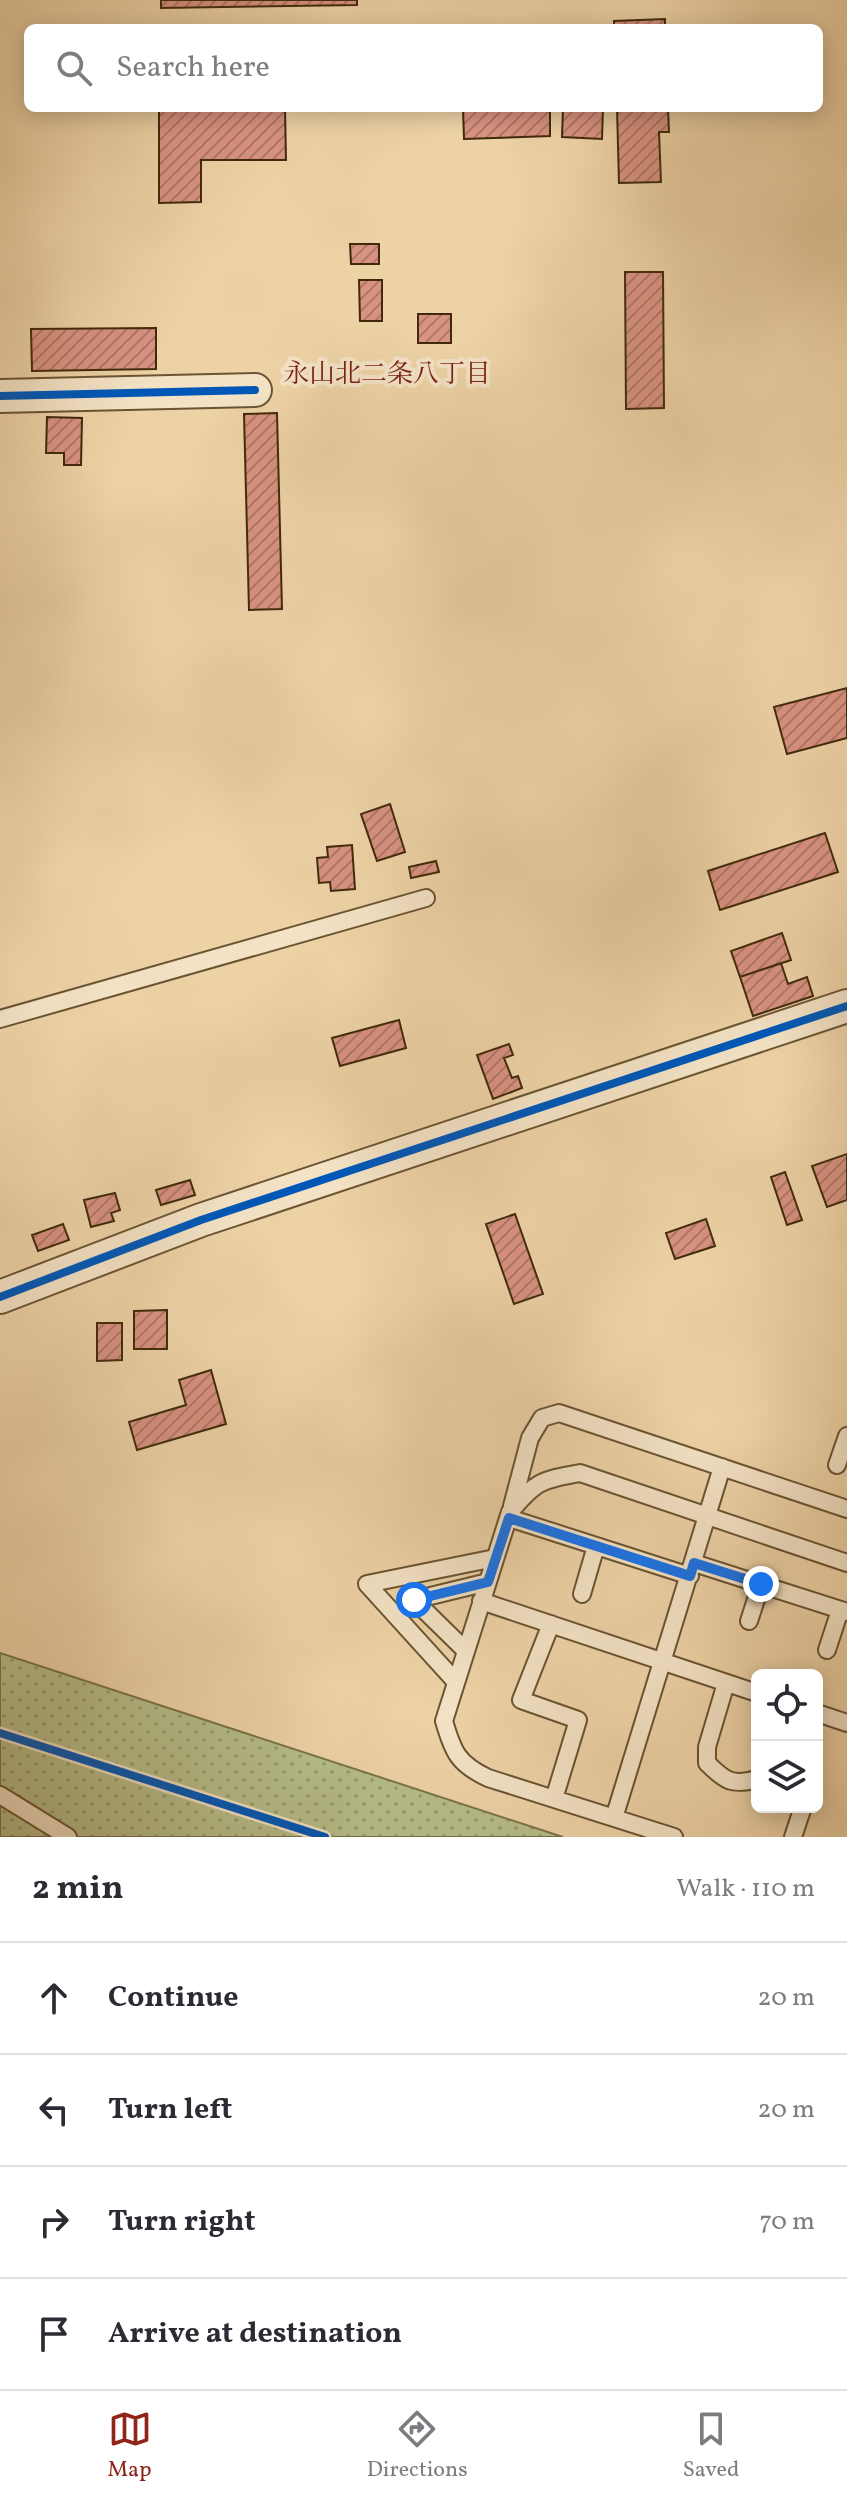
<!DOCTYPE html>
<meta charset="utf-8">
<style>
body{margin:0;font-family:Vollkorn,"Noto Serif JP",serif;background:#f7f7f7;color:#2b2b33}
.controls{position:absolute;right:24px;bottom:24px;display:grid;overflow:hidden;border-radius:12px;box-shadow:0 4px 20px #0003}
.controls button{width:72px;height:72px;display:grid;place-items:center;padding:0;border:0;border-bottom:2px solid #e1e1e2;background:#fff;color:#2b2b33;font:40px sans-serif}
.stop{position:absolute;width:24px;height:24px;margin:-18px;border:6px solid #1a73e8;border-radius:50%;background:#fff}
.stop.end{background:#1a73e8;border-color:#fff;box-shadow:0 2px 8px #0008}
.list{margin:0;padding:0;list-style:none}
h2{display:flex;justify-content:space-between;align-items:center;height:104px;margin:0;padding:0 32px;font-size:34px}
h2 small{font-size:26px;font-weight:400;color:#7c7c81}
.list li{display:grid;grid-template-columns:52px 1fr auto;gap:24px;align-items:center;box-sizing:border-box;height:112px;padding:0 32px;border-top:2px solid #e1e1e2}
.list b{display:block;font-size:30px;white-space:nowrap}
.list em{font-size:26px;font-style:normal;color:#7c7c81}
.icon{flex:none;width:44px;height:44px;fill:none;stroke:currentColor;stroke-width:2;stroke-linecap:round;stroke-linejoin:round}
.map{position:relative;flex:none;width:847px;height:1837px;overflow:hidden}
.search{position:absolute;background:#fff;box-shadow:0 4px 20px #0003;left:24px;right:24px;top:24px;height:88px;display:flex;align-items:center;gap:20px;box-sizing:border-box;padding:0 28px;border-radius:12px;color:#7c7c81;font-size:30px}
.sheet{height:552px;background:#fff}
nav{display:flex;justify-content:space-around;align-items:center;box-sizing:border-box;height:112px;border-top:2px solid #e1e1e2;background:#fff;font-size:22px;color:#7c7c81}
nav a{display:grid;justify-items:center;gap:4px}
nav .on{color:#8f2418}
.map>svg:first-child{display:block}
.grass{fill:url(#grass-dots);stroke:#7a744a;stroke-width:2}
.building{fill:url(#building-hatch);stroke:#402a0b;stroke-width:2}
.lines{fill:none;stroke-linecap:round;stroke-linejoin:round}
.lane-casing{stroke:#6b5432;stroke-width:20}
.street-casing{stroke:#6b5432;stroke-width:36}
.lane{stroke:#f3e2c5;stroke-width:16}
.street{stroke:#f3e2c5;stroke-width:32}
.cycleway-casing{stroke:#f3e2c5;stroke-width:13}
.cycleway{stroke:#0057b8;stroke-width:8}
.route{stroke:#1a73e8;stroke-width:10}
.labels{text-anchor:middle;stroke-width:8;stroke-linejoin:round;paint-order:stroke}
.neighbourhood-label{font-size:26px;fill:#7a1f14;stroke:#f3e2c5}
</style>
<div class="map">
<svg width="847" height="1837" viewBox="0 0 847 1837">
<defs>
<pattern id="grass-dots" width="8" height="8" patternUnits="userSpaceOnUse" patternTransform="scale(2)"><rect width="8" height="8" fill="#b5bd89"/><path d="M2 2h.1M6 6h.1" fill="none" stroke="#959a6e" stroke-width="1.8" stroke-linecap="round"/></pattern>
<pattern id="building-hatch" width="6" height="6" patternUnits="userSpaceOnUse" patternTransform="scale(2)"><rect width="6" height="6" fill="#d89281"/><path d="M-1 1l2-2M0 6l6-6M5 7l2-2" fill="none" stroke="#b17768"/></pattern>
</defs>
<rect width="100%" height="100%" fill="#edd2a6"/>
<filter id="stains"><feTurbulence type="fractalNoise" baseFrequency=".0025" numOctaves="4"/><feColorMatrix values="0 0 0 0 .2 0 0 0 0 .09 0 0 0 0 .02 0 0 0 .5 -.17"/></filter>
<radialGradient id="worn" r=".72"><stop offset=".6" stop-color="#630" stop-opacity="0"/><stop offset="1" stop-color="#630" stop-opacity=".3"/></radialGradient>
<path class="grass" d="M0,1653L563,1837H0Z"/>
<path class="building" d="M161,0H357V5L161,8Z
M665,19V28H614V21Z
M161,26H356V28H161Z
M159,108H285L286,160H201V202L159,203Z
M463,108H550V136L464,139Z
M563,108H603L602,139L562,137Z
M617,108H668L669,132H659L661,182L619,183Z
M350,244H379V264H351Z
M625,272H663L664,408L626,409Z
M359,280H382V321H360Z
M418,314H451V343H418Z
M156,328V369L32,371L31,329Z
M277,413L282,609L249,610L244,414Z
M47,417L82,418L81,465H64V453H46Z
M847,688V738L787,754L774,707Z
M390,804L405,852L377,861L361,814Z
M825,833L838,872L720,910L708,871Z
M352,845L355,889L331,891L330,882L319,883L317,858L328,857L327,847Z
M436,861L439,872L411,878L409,867Z
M782,933L791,960L740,977L731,951Z
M781,963L788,984L807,977L813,996L753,1016L740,977Z
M399,1020L406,1048L340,1066L332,1038Z
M509,1044L513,1055L504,1058L512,1078L518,1076L522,1088L493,1099L477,1055Z
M847,1154V1200L827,1207L812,1166Z
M785,1172L802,1220L787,1225L771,1177Z
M190,1180L195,1195L161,1205L156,1190Z
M115,1193L120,1210L111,1213L114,1221L91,1227L84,1200Z
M515,1214L543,1294L514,1304L486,1224Z
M706,1219L715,1246L675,1259L666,1233Z
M63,1224L69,1240L38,1251L32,1235Z
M167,1310V1349H134V1311Z
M97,1323H122V1360L97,1361Z
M211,1370L226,1424L137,1450L129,1422L186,1405L179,1380Z"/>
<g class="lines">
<defs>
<path id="lane" d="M0,1019L426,898
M837,1465L847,1436
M512,1506L530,1438L542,1418L559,1413L847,1509
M509,1518L690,1576
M694,1563L847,1612
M582,1594L596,1546
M481,1601L757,1693
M749,1621L761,1584
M551,1624L521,1700L578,1720L554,1799
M827,1650L840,1610
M466,1651L414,1600L488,1582
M456,1682L367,1584L495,1558
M726,1683L707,1747V1763C725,1781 732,1786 757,1779
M817,1713L847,1723
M0,1795L68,1837
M614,1818L722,1467
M674,1837L488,1778C458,1764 453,1752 444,1721L510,1512C536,1481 541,1480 580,1473L847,1563
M793,1837L803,1807"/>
<path id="street" d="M0,396L255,390
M0,1297L201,1220L847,1006"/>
</defs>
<use href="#lane" class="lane-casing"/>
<use href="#street" class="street-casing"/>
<use href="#lane" class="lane"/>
<use href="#street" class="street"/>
<defs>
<path id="cycleway" d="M0,396L255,390
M0,1297L201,1220L847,1006
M0,1733L325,1837"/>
</defs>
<use href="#cycleway" class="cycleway-casing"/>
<use href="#cycleway" class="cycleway"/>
</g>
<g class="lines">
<path class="route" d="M414,1600L488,1582L509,1518L690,1576L694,1563L761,1584"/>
</g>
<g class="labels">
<g class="neighbourhood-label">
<text x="387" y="382">永山北二条八丁目</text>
</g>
</g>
<rect width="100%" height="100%" filter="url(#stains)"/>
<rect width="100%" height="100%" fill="url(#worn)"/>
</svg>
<div class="controls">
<button><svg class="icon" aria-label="locate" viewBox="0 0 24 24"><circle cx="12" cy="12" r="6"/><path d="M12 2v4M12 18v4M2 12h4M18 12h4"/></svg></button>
<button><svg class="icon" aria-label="layers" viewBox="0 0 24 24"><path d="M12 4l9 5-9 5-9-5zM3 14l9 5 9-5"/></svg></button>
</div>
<div class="stop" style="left:414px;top:1600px"></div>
<div class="stop end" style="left:761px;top:1584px"></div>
<div class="search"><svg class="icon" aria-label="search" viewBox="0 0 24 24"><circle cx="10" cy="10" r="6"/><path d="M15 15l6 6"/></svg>Search here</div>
</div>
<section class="sheet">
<h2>2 min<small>Walk · 110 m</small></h2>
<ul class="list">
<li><svg class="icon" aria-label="ahead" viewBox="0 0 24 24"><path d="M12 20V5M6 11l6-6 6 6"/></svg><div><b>Continue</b></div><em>20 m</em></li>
<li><svg class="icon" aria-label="left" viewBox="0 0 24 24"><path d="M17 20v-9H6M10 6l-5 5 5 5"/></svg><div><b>Turn left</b></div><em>20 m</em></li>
<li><svg class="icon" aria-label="right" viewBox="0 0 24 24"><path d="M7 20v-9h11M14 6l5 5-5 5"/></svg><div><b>Turn right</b></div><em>70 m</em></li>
<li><svg class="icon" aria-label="arrive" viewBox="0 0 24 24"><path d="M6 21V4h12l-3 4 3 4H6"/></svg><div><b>Arrive at destination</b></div></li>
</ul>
</section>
<nav>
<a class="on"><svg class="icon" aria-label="map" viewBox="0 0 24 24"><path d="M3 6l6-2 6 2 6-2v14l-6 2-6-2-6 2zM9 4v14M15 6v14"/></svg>Map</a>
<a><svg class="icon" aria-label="directions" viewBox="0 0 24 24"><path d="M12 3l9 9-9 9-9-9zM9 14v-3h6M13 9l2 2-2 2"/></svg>Directions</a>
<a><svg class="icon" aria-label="saved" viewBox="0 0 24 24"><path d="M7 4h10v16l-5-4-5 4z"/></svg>Saved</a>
</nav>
